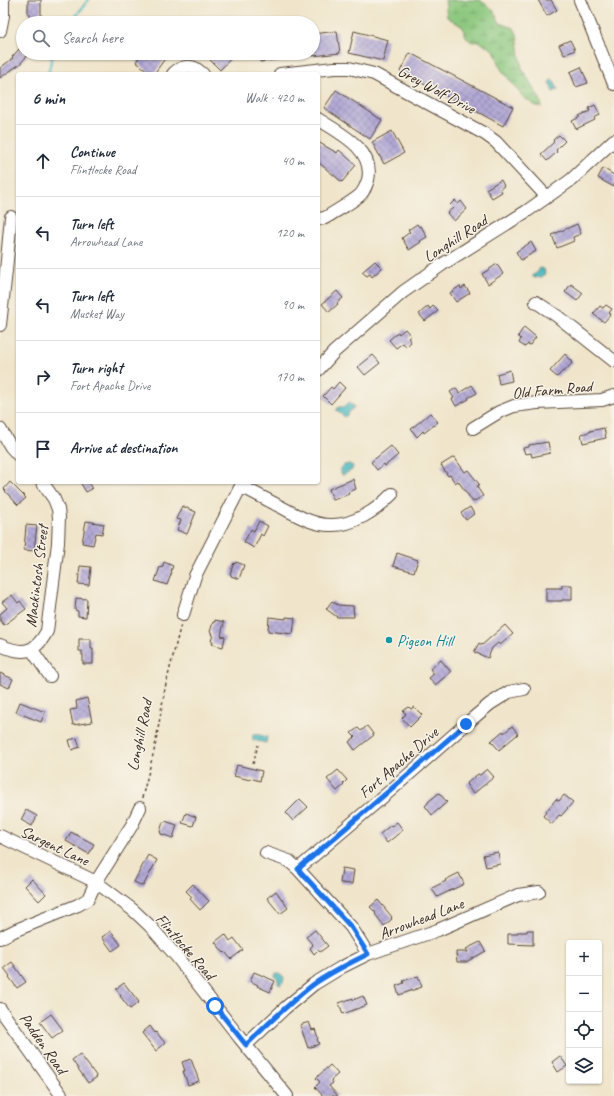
<!DOCTYPE html>
<meta charset="utf-8">
<style>
body{margin:0;font-family:Caveat,sans-serif;background:#f2f2f3;color:#1f2937}
.controls{position:absolute;right:12px;bottom:12px;display:grid;overflow:hidden;border-radius:4px;box-shadow:0 1px 3px #0004}
.controls button{width:36px;height:36px;display:grid;place-items:center;padding:0;border:0;border-bottom:1px solid #e0e1e3;background:#fff;color:#1f2937;font:20px sans-serif}
.stop{position:absolute;width:12px;height:12px;margin:-9px;border:3px solid #1a73e8;border-radius:50%;background:#fff}
.stop.end{background:#1a73e8;border-color:#fff;box-shadow:0 1px 4px #0008}
.list{margin:0;padding:0;list-style:none}
h2{display:flex;justify-content:space-between;align-items:center;height:52px;margin:0;padding:0 16px;font-size:17px}
h2 small{font-size:13px;font-weight:400;color:#747a83}
.list li{display:grid;grid-template-columns:26px 1fr auto;gap:12px;align-items:center;box-sizing:border-box;height:72px;padding:0 16px;border-top:1px solid #e0e1e3}
.list b{display:block;font-size:15px;white-space:nowrap}
.list p{margin:0;font-size:13px;white-space:nowrap;color:#747a83}
.list em{font-size:13px;font-style:normal;color:#747a83}
.icon{flex:none;width:22px;height:22px;fill:none;stroke:currentColor;stroke-width:2;stroke-linecap:round;stroke-linejoin:round}
.map{position:relative;flex:none;width:614px;height:1096px;overflow:hidden}
.search{position:absolute;background:#fff;box-shadow:0 1px 3px #0004;left:16px;top:16px;width:304px;height:44px;display:flex;align-items:center;gap:10px;box-sizing:border-box;padding:0 14px;border-radius:22px;color:#747a83;font-size:15px}
.panel{position:absolute;background:#fff;box-shadow:0 1px 3px #0004;left:16px;top:72px;width:304px;height:412px;border-radius:4px}
.map>svg:first-child{display:block}
.wetland{fill:url(#wetland-marsh);stroke:#62784e}
.water{fill:#48b8bf;stroke:#42716e}
.lines{fill:none;stroke-linecap:round;stroke-linejoin:round}
.stream{stroke:#48b8bf;stroke-width:2.5}
.building{fill:url(#building-cross-hatch)}
.minor-casing{stroke:#564638;stroke-width:14}
.path{stroke:#564638;stroke-width:1.5;stroke-dasharray:3 3;stroke-linecap:butt}
.minor{stroke:#fff;stroke-width:12}
.route{stroke:#1a73e8;stroke-width:5}
.culture-dot{fill:#0f9aa8;stroke:#f7f3e8;stroke-width:1.5}
.labels{text-anchor:middle;stroke-width:3;stroke-linejoin:round;paint-order:stroke}
.street-label{font-size:16px;fill:#3b2a1e;stroke:#f7f3e8}
.culture-label{font-size:16px;fill:#0d838f;stroke:#f7f3e8;text-anchor:start}
</style>
<div class="map">
<svg width="614" height="1096" viewBox="0 0 614 1096">
<defs>
<pattern id="wetland-marsh" width="20" height="14" patternUnits="userSpaceOnUse"><rect width="20" height="14" fill="#8ac77d"/><path d="M1 5h8M5 5V1M11 12h8M15 12V8" fill="none" stroke="#72a266"/></pattern>
<pattern id="building-cross-hatch" width="8" height="8" patternUnits="userSpaceOnUse"><rect width="8" height="8" fill="#b2a9d6"/><path d="M0 0l8 8M0 8l8-8" fill="none" stroke="#928aad"/></pattern>
</defs>
<rect width="100%" height="100%" fill="#f7f3e8"/>
<filter id="ink" filterUnits="userSpaceOnUse"><feTurbulence type="fractalNoise" baseFrequency=".025" numOctaves="2"/><feDisplacementMap in="SourceGraphic" scale="8" xChannelSelector="R" yChannelSelector="G"/><feConvolveMatrix kernelMatrix="1 2 1 2 8 2 1 2 1" color-interpolation-filters="sRGB"/></filter>
<filter id="wash" filterUnits="userSpaceOnUse"><feTurbulence type="fractalNoise" baseFrequency=".012" numOctaves="4" result="noise"/><feDisplacementMap in="SourceGraphic" scale="16" xChannelSelector="R" yChannelSelector="G"/><feGaussianBlur stdDeviation="0.9" result="paint"/><feColorMatrix in="noise" values="0 0 0 0 0 0 0 0 0 0 0 0 0 0 0 0 0 1.4 0 .05"/><feComposite in="paint" operator="in"/></filter>
<g filter="url(#wash)">
<rect width="100%" height="100%" fill="#f0e5cb"/>
<path class="wetland" d="M445,0H480L493,10L500,23L514,28L517,34L522,69L540,99L542,107L536,106L523,97L501,69L496,54L492,49L478,41C468,45 465,35 463,27L447,17Z"/>
<path class="water" d="M552,80L554,81L558,90L553,92L549,82Z
M540,268L544,269L545,274L541,277L535,278L533,277V275L537,273Z
M349,402L354,406V407L345,417L337,411V409L339,407H344Z
M349,464L353,466L352,470L343,475L341,474L340,470L344,465Z
M255,733L256,734L267,737L266,743L253,740V736L252,735Z
M276,973H280L284,977L283,983L281,985L278,984V980L275,976Z"/>
<g class="lines">
<path class="stream" d="M71,23L88,0
M48,74L53,53"/>
</g>
<g id="blocks">
<path class="building" d="M28,0H41V23H30V14H28Z
M538,0H551L557,10L547,16Z
M337,31L340,53L313,56V34Z
M354,31L388,40L383,61L349,53Z
M570,40L575,50L564,55L559,45Z
M19,49L27,56L20,64L0,78V68L13,58L12,57Z
M142,53H169L154,74H152L136,62Z
M203,53H236L220,70Z
M259,53H299V57L260,62Z
M410,53L513,107L503,126L476,111L475,112L400,71Z
M581,67L588,83L576,87L570,72Z
M336,90L382,120L370,139L324,108Z
M595,105L600,115L594,118L595,120L576,129L572,121L580,117L579,116L590,111L589,108Z
M392,131L404,153L384,164L372,142Z
M559,135L565,141L556,150L557,152L547,161L541,154L554,142L553,140Z
M318,142L337,153L339,150L356,165L342,182L318,162Z
M603,168L614,175V187L598,178Z
M501,180L504,186L500,189L502,192L492,198L486,189Z
M455,200L458,204L461,201L467,209L454,221L447,213L453,208L450,205Z
M417,224L419,227L421,226L427,237L420,241L421,242L409,250L402,238L410,232L408,230Z
M577,224L581,234L573,237L574,241L557,248L552,235Z
M531,242L536,251L521,260L516,252Z
M375,261L382,268L372,277L370,274L367,276L362,272Z
M497,264L503,274L488,284L482,274Z
M571,284L583,293L577,301L565,292Z
M460,286L461,289L465,286L470,293L456,302L450,293Z
M337,291L343,298L337,303L338,304L329,312L322,304Z
M606,305L612,309L609,313L611,314L604,322L593,314L600,306L603,308Z
M428,306L430,309L433,306L438,311L425,321L419,314Z
M524,327L536,337L530,345L528,344L525,347L519,343L521,339L518,336Z
M405,329L411,336L408,338L411,342L406,347L403,343L396,348L389,340L398,332L399,334Z
M565,354L573,362L564,372L563,371L557,377L550,371Z
M373,355L380,363L365,375L358,367Z
M510,370L512,381L499,384L497,374Z
M339,382L345,388L331,404L323,396L331,387L333,389Z
M472,385L477,393L468,398L469,399L456,406L452,399L454,398L450,392L456,388L459,393Z
M430,413L438,422L424,433L423,431L417,437L411,429Z
M604,428L606,438L583,443L581,434L590,432V431Z
M548,442L550,453L532,457L531,453L525,454L523,448L529,447V445Z
M391,446L398,455L385,466L384,464L377,470L371,462Z
M454,457L465,472L468,470L479,484L477,487L483,496L473,502L458,481L455,483L450,475L448,476L441,465Z
M353,479L356,489L348,492L349,494L333,500L329,489Z
M10,482L26,498L18,505L5,491H6L4,489Z
M80,482H88L92,489L86,492Z
M182,506L196,512L187,534L177,530L181,520L176,519Z
M470,507L474,514L466,520L461,513Z
M86,521L104,524L102,534L96,533L93,545L82,543Z
M259,521L268,526L263,536L261,534L254,548L244,542L251,529L254,531Z
M26,525L37,526L34,551L24,550Z
M397,553L418,560L414,572L393,566Z
M164,562L173,566L171,571L172,572L167,585L155,581L160,567L162,568Z
M236,562L244,565L239,579L231,576V574H230L234,563L235,564Z
M80,566L91,567L89,585L78,584Z
M562,585H572V600H562V601H546V588H562Z
M12,595L18,603L20,601L26,609L4,625L0,620V614L7,608L2,602Z
M76,598L87,599L86,617L78,616V611L75,610Z
M332,601L338,605L353,606L354,617H337L326,609Z
M269,617L286,619V617L295,618L293,634L268,631Z
M215,620L224,622L221,636L225,637L223,647L212,644L213,641H211L213,635H211L212,633L210,632L213,622H215Z
M505,625L513,634L500,645L498,643L492,648L488,658L474,652L479,643L482,645Z
M79,639H91V649H93V664H83V655H82V651H79Z
M441,660L451,672L435,685L429,678L434,674L430,669Z
M0,673L13,679L9,688L0,684Z
M87,698L92,722L73,725L70,710L77,709L76,701Z
M20,702L45,712L41,722L16,712Z
M409,707L411,709L414,707L422,715L410,727L402,718L406,714L403,711Z
M367,726L374,735L355,750L349,742L355,737L351,733L358,728L361,731Z
M512,726L518,734L499,750L491,741L503,731L504,733Z
M77,738L80,747L72,750L69,740Z
M237,765L262,771L260,781L250,778V780L234,776Z
M487,769L494,777L473,794L466,784L478,774L480,775Z
M338,770L347,780L343,784L344,785L337,791L327,779Z
M439,793L447,802L432,815L425,806L428,803V802Z
M564,795L573,802L561,816L559,815L552,824L543,816L556,799L559,801Z
M300,799L308,807L293,821L286,813Z
M26,810L37,816L32,826L21,820Z
M186,813L196,817L193,826L182,823Z
M165,821L177,825L173,838L161,834V833L160,832L163,822H165Z
M397,822L403,830L387,843L380,834L391,825L392,826Z
M71,832L94,844L89,854L66,841Z
M498,852L500,864L486,867L483,855Z
M148,855L157,860L143,886L134,882Z
M342,868L354,870L352,884L340,883Z
M459,873L464,884L437,897L432,888L446,881L445,880Z
M32,879L46,894L39,901L25,886Z
M193,884L209,901L200,910L190,899L192,897L186,891Z
M276,891L288,908L280,914L267,898Z
M378,900L392,917L391,918L392,919L384,926L375,914L376,913L370,907Z
M315,930L328,946L320,952L318,950L314,954L310,948L313,945L306,937Z
M527,930H533V945L508,944V934H517V932H527Z
M111,931L121,945L112,951L102,937Z
M224,935L225,936L226,935L230,941L234,938L243,950L231,959L225,952L224,953L215,942Z
M480,942L485,951H486L466,962H457L456,952H468L466,949Z
M12,962L26,982L17,988L9,977L10,976L4,968Z
M254,972L275,981L270,992L257,986L258,985L250,981Z
M418,976L422,987L399,995L396,986L404,983L403,981Z
M124,983L139,1002L130,1009L120,996H121L116,989Z
M363,996L367,1005L343,1014L339,1003L353,998V1000Z
M51,1014L63,1030L52,1038L40,1022Z
M309,1022L312,1030L315,1029L318,1038L317,1039L319,1044L308,1048L300,1025Z
M150,1026L155,1033L156,1032L165,1043L156,1051L142,1033Z
M80,1054L97,1077L88,1083L72,1060Z
M560,1056L567,1066L558,1072L552,1062Z
M191,1059L199,1081L188,1085L183,1071H185L182,1062Z
M330,1065L338,1074L331,1080L333,1083L329,1086L338,1096H323L315,1087L320,1082L316,1078Z"/>
</g>
</g>
<g filter="url(#ink)">
<use href="#blocks" fill-opacity="0" stroke="#564638" stroke-width="1"/>
<g class="lines">
<defs>
<path id="minor" d="M580,0L614,84
M0,31L3,16V0
M173,74C178,68 187,65 195,68C197,69 200,72 203,74
M280,74L334,68H349L374,74L485,134L496,142L547,197
M318,119C339,133 375,149 368,180C366,186 364,192 359,196C349,204 336,211 325,218L318,219
M536,302L557,316L614,361
M0,325L6,271L11,217
M318,370L334,352L403,292L443,264L527,211L571,180L614,140
M473,428L499,412L514,406L537,403L602,400L614,396
M0,429L11,447L18,455
M241,486C254,493 266,499 279,506C295,514 312,525 330,525C353,526 377,510 392,494
M183,615L195,576L243,482
M0,645C22,655 35,654 47,631L58,543L59,517L58,509L54,499L42,482
M32,650L50,676
M0,836L96,882L133,910L150,926L177,957L239,1037L287,1096
M266,853L289,861L298,869L351,927L368,954
M298,869L390,791L466,724L490,704L509,692L524,689
M0,938L16,930L78,905L88,899L96,882L132,825L140,808
M0,1009L62,1096
M246,1045L285,1008L314,984L342,967L368,954L438,930L518,895L539,892"/>
</defs>
<use href="#minor" class="minor-casing"/>
<path class="path" d="M253,764L258,745
M142,798L155,747L165,688L181,624"/>
<use href="#minor" class="minor"/>
</g>
</g>
<g class="lines" filter="url(#ink)">
<path class="route" d="M215,1006L246,1045C267,1025 291,1001 314,984C331,972 350,963 368,954L351,927L298,869L390,790L466,724"/>
</g>
<circle class="culture-dot" cx="389" cy="640" r="4"/>
<g class="labels">
<g class="street-label">
<text transform="translate(437 89) rotate(28)" y="6">Grey Wolf Drive</text>
<text transform="translate(455 238) rotate(-33)" y="6">Longhill Road</text>
<text transform="translate(552 389) rotate(-5)" y="6">Old Farm Road</text>
<text transform="translate(36 576) rotate(-83)" y="6">Mackintosh Street</text>
<text transform="translate(139 735) rotate(-78)" y="6">Longhill Road</text>
<text transform="translate(398 762) rotate(-41)" y="6">Fort Apache Drive</text>
<text transform="translate(55 845) rotate(25)" y="6">Sargent Lane</text>
<text transform="translate(421 918) rotate(-21)" y="6">Arrowhead Lane</text>
<text transform="translate(186 946) rotate(49)" y="6">Flintlocke Road</text>
<text transform="translate(44 1043) rotate(55)" y="6">Padden Road</text>
</g>
<g class="culture-label">
<text x="397" y="646">Pigeon Hill</text>
</g>
</g>
</svg>
<div class="controls">
<button>+</button>
<button>−</button>
<button><svg class="icon" aria-label="locate" viewBox="0 0 24 24"><circle cx="12" cy="12" r="6"/><path d="M12 2v4M12 18v4M2 12h4M18 12h4"/></svg></button>
<button><svg class="icon" aria-label="layers" viewBox="0 0 24 24"><path d="M12 4l9 5-9 5-9-5zM3 14l9 5 9-5"/></svg></button>
</div>
<div class="stop" style="left:215px;top:1006px"></div>
<div class="stop end" style="left:466px;top:724px"></div>
<div class="search"><svg class="icon" aria-label="search" viewBox="0 0 24 24"><circle cx="10" cy="10" r="6"/><path d="M15 15l6 6"/></svg>Search here</div>
<section class="panel">
<h2>6 min<small>Walk · 420 m</small></h2>
<ul class="list">
<li><svg class="icon" aria-label="ahead" viewBox="0 0 24 24"><path d="M12 20V5M6 11l6-6 6 6"/></svg><div><b>Continue</b><p>Flintlocke Road</p></div><em>40 m</em></li>
<li><svg class="icon" aria-label="left" viewBox="0 0 24 24"><path d="M17 20v-9H6M10 6l-5 5 5 5"/></svg><div><b>Turn left</b><p>Arrowhead Lane</p></div><em>120 m</em></li>
<li><svg class="icon" aria-label="left" viewBox="0 0 24 24"><path d="M17 20v-9H6M10 6l-5 5 5 5"/></svg><div><b>Turn left</b><p>Musket Way</p></div><em>90 m</em></li>
<li><svg class="icon" aria-label="right" viewBox="0 0 24 24"><path d="M7 20v-9h11M14 6l5 5-5 5"/></svg><div><b>Turn right</b><p>Fort Apache Drive</p></div><em>170 m</em></li>
<li><svg class="icon" aria-label="arrive" viewBox="0 0 24 24"><path d="M6 21V4h12l-3 4 3 4H6"/></svg><div><b>Arrive at destination</b></div></li>
</ul>
</section>
</div>
